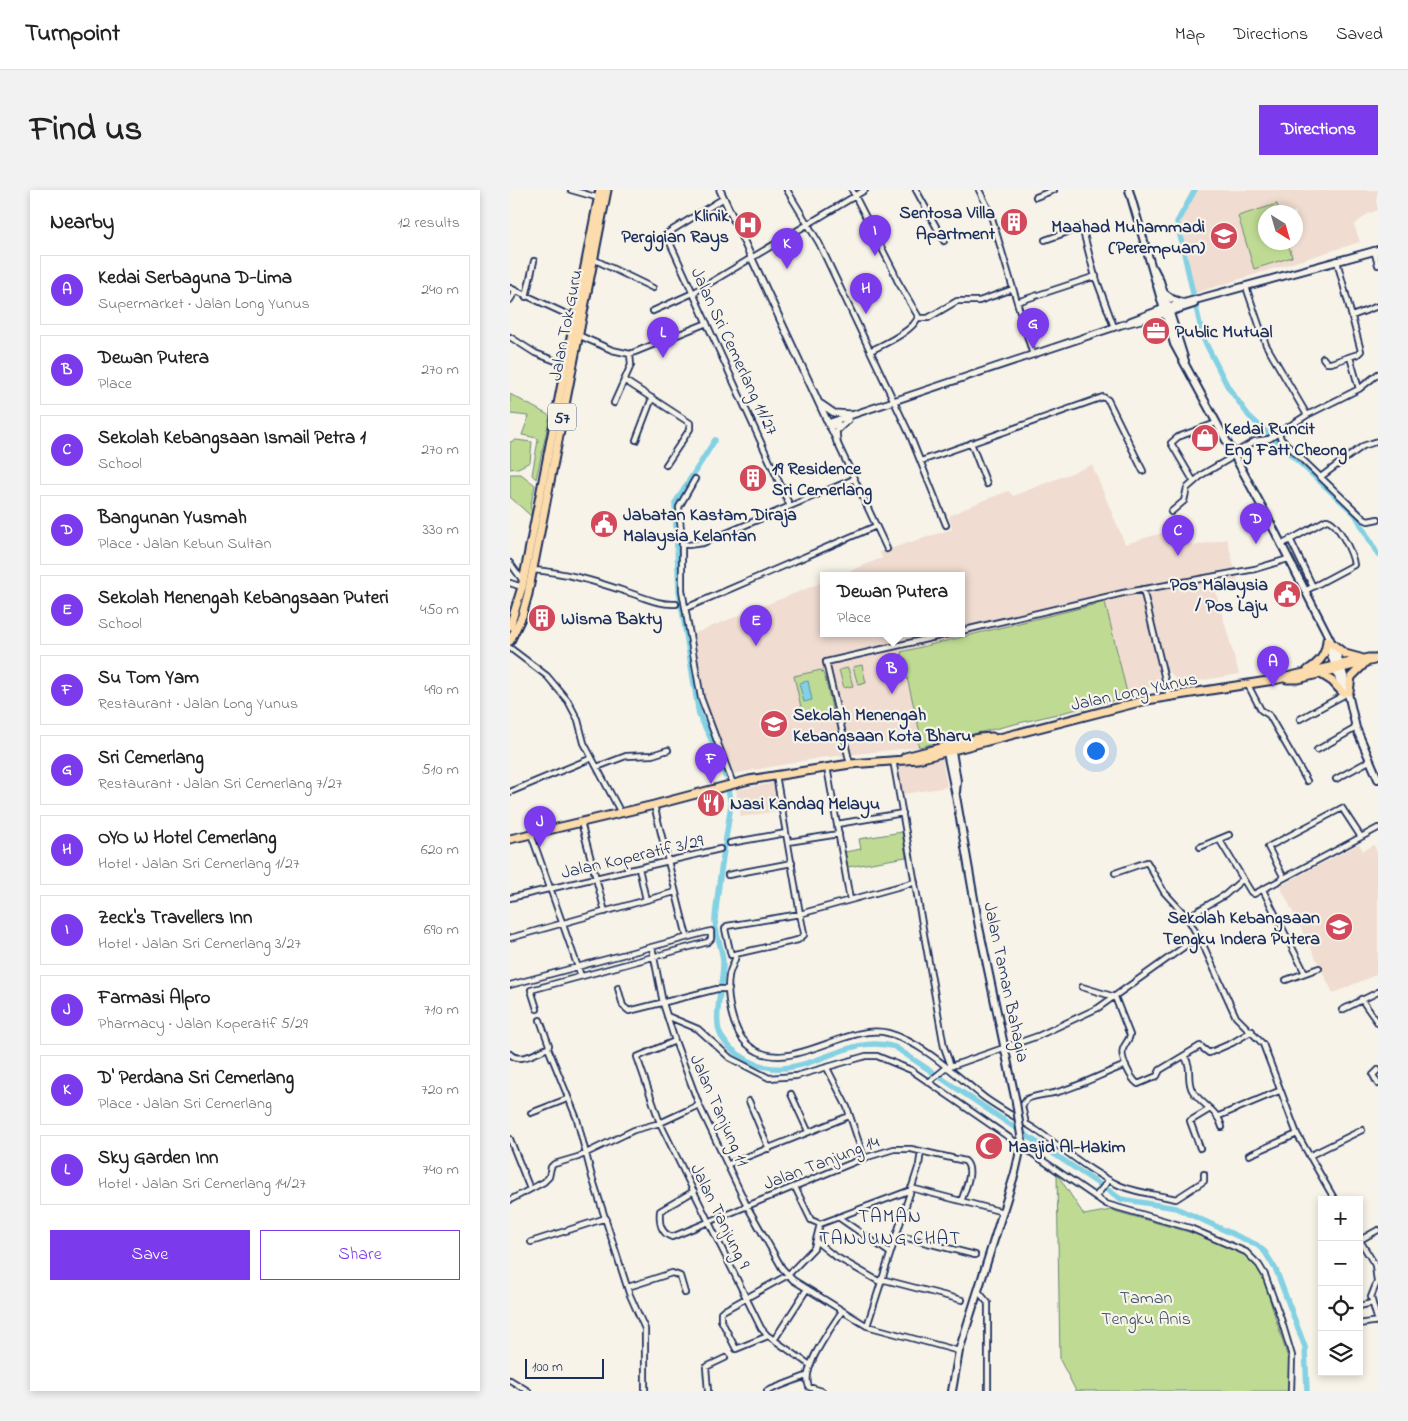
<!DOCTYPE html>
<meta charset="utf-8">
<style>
body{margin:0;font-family:"Indie Flower",sans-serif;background:#f2f2f2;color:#222}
.controls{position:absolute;right:15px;bottom:15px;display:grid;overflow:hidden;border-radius:0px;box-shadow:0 2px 8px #0003}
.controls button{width:45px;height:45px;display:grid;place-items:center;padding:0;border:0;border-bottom:1px solid #e0e0e0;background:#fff;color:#222;font:25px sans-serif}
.compass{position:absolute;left:748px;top:15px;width:45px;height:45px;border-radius:50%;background:#fff;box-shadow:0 2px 8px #0003;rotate:143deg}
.scale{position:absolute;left:15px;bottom:12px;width:79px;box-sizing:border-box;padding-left:5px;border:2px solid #1b2f5e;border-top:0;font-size:14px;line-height:18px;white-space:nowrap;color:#1b2f5e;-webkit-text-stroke:4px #f7f3e8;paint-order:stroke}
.you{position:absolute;left:585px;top:560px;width:18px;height:18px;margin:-12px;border:4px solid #fff;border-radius:50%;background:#1a73e8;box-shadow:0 0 0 8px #1a73e833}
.badge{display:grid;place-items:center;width:32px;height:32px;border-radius:50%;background:#7c3aed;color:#fff;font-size:16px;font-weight:700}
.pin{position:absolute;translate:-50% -41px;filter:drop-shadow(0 1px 2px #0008)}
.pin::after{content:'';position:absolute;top:26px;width:18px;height:15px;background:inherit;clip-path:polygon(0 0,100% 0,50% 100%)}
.popup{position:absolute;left:310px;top:382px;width:145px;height:65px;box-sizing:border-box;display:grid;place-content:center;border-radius:0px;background:#fff;filter:drop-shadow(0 1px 4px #0005);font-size:16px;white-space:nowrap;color:#767676}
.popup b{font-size:19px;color:#222}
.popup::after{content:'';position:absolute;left:50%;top:100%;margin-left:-10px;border:10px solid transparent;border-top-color:#fff}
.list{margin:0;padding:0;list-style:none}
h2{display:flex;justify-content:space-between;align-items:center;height:65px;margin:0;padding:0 20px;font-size:21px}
h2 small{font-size:16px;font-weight:400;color:#767676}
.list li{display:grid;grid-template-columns:32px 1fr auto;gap:15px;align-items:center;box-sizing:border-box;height:70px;margin:0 10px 10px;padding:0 10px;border:1px solid #e0e0e0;border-radius:0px}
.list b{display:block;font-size:19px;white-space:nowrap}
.list p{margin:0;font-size:16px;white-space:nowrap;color:#767676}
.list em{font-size:16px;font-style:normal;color:#767676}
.actions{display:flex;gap:10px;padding:15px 20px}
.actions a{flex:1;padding:11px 0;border:1px solid #7c3aed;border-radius:0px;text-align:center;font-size:18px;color:#7c3aed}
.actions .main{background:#7c3aed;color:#fff}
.icon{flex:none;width:28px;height:28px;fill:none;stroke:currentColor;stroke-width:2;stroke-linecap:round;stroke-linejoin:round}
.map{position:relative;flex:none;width:868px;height:1201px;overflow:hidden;border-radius:0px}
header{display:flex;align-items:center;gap:30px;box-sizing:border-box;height:70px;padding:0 25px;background:#fff;border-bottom:1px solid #e0e0e0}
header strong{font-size:24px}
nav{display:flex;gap:28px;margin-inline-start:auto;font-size:18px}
.intro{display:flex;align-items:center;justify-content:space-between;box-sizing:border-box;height:120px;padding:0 30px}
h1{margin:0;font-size:35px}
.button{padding:12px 22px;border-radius:0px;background:#7c3aed;color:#fff;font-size:18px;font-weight:700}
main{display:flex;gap:30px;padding:0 30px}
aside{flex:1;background:#fff;border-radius:0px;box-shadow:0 2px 8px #0003}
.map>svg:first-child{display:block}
.built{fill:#f0dcd0;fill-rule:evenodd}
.green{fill:#bfdb93;stroke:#6d8578}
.water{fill:#84d1e3;stroke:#5a90ae}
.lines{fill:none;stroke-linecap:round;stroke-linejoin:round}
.canal{stroke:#84d1e3;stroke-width:5.5}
.minor-casing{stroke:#1b2f5e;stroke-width:8}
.tertiary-casing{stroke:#1b2f5e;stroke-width:9}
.secondary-casing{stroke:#1b2f5e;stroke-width:10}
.primary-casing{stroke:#1b2f5e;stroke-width:11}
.minor{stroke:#f7f3e8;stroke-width:4.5}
.tertiary{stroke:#f7f3e8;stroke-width:5.5}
.secondary{stroke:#f7f3e8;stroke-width:6}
.primary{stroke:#fcdcac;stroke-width:7}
.secondary-bridge-casing{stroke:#1b2f5e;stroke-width:10;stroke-linecap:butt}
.secondary-bridge{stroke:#f7f3e8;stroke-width:6}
.labels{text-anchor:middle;stroke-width:4.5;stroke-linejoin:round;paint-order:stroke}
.shield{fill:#f7f3e8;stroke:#5d6a87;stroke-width:1}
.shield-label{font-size:16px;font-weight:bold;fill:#1b2f5e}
.poi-label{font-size:18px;font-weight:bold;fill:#1b2f5e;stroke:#f7f3e8;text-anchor:start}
.street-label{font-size:18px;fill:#1b2f5e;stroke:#f7f3e8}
.park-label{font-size:18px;fill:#3c5169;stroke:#f7f3e8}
.neighbourhood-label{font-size:19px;letter-spacing:1px;fill:#1b2f5e;stroke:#f7f3e8}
</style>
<header>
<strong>Turnpoint</strong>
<nav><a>Map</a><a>Directions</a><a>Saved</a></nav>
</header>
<div class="intro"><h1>Find us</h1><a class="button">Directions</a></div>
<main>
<aside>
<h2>Nearby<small>12 results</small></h2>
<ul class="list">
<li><span class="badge">A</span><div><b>Kedai Serbaguna D-Lima</b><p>Supermarket · Jalan Long Yunus</p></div><em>240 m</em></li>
<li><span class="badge">B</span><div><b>Dewan Putera</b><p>Place</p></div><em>270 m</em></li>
<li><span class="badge">C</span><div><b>Sekolah Kebangsaan Ismail Petra 1</b><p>School</p></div><em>270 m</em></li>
<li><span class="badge">D</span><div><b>Bangunan Yusmah</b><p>Place · Jalan Kebun Sultan</p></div><em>330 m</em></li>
<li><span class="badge">E</span><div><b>Sekolah Menengah Kebangsaan Puteri</b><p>School</p></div><em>450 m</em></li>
<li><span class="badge">F</span><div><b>Su Tom Yam</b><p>Restaurant · Jalan Long Yunus</p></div><em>490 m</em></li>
<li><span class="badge">G</span><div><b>Sri Cemerlang</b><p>Restaurant · Jalan Sri Cemerlang 7/27</p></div><em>510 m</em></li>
<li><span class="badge">H</span><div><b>OYO W Hotel Cemerlang</b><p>Hotel · Jalan Sri Cemerlang 1/27</p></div><em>620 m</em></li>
<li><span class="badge">I</span><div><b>Zeck's Travellers Inn</b><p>Hotel · Jalan Sri Cemerlang 3/27</p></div><em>690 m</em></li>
<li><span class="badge">J</span><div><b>Farmasi Alpro</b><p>Pharmacy · Jalan Koperatif 5/29</p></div><em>710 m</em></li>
<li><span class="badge">K</span><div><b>D' Perdana Sri Cemerlang</b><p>Place · Jalan Sri Cemerlang</p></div><em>720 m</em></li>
<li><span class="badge">L</span><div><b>Sky Garden Inn</b><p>Hotel · Jalan Sri Cemerlang 14/27</p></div><em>740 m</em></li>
</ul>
<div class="actions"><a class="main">Save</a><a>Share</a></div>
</aside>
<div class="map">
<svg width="868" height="1201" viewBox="0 0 868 1201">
<rect width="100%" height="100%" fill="#f7f3e8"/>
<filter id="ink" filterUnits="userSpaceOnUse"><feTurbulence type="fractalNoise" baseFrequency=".02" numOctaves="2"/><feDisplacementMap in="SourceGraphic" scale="10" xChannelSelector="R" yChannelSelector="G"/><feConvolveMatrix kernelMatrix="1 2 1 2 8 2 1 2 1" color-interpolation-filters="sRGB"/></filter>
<g filter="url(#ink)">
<path class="built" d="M688,0H868L866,11L868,20L859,23L844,35L850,52L685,103L670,32ZM756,22H786V52H756Z
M582,275L615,354L669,338L683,356L717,349L728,392L705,399L729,484L670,494L657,479L648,481L650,493L612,509L409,557L309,568L223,584L197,518L183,444L313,392V443H451V385H329L372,368L370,362L442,339L439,326L474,310L499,301L503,306Z
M432,569L437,597L393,604L388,576Z
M264,593L268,621L231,627L226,600Z
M849,654L853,661L864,655L868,665V784L823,803L770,696Z"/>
<path class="green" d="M767,14L769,22H756V52L778,53L782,67L744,79L728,26Z
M0,204L40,226L26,289L22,285L28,250L27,248L12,245L19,226L0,224Z
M6,250L22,252L20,272L8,278L0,279V252Z
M0,284H11L25,295L20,318L22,320L21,326L0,307Z
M595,412L618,507L409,557L407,549L411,547L391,462Z
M352,475L356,493L348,495L343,477Z
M338,478L343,496L334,498L329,480Z
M311,480L315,487L324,527L312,530L310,522L293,526L284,486Z
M392,642L396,667L338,677L335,662L351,659L349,649Z
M547,984L574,1025L601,1020L707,1050L735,1063L750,1078L781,1178L780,1201H566L550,1170Z"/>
<path class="water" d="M298,491L302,510L294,512L289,493Z"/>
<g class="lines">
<path class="canal" d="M685,0L667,32L693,148L718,197L739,226L845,324L868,365
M205,250L165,313L169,400L189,525L209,565L215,586
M218,600L221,614C216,652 208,691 205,730C205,743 212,757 213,771C214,791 202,829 211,846C222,865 250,880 272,878C311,876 345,844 385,857L611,1009L666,1018L747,1055L755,1062L766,1080L795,1157L797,1201"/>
<defs>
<path id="minor" d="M61,0L89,8
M277,0L309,53L399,243L436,335
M342,0L384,82L387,90L408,126C406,140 372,155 360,161
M406,0L434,51
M469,0L480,22L523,165
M526,7L544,0
M214,8L156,44L280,316
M535,50L572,37L584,83L604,137
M864,60L868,75
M83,69L143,98
M736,97L756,155L797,225L849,199L868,184
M0,98L65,128
M16,107L24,71
M0,110L5,102
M507,112L586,86
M143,121L183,103L355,0
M842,126L868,116
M408,128H418L447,111H469L503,99
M68,145L102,160L120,164L197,133
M0,147L25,163L56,175
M840,167L849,199
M813,168L817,173H821L848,164L851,161L827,71
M114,190L180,233V239L156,275
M104,213L121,175L120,164
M320,237L377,359
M768,241L771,249L854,329L858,331L868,329
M126,250L142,208
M461,253L477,294
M411,271L593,207L598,210L633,281
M812,286L853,256L868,251
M185,289L169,317L172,353V400L191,508L223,594
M684,292L661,253L668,247L706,233
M661,322L674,311L677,298L693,284L719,269L723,264L745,251L759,249L797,225
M780,349L803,397
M172,353L178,355L193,353L344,289
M771,355L816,330C827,330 843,364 844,375L795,401
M0,373L13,391
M22,380C55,382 87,392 117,402C134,407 148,415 166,414
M0,393L12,397
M633,399L659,506
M176,418L366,336
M451,441L613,403L745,379L778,369
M0,458L37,486L58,511L68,530L74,553L111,623
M738,495L751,520L759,525L797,591
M790,529L834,505
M807,560L846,538
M383,570L434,857L441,876
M340,574L316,472L443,443
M87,577L116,566L142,565L158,560
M317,577L340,710
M266,585L290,724L294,743V745L288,750L221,765L215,739L217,736L290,724L405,692
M826,589L859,571
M0,602L82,568
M144,615L177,747
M71,632L95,722
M327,634L393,623
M21,644L71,786
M709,649L741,702L744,704L868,638
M278,652L329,644
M220,653L276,643
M690,657L719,645
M129,678L136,710
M605,683L637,672L654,702L677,727L694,757L726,827L753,854L787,944L825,1010
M218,685L282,673
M774,688L758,657L832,618L851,647
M753,700L795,783
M0,708L210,659
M677,727L715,705L733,689
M0,748L165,702
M142,757L153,813L165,851L189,915L237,1016L272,1078L283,1090L357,1136L449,1161
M226,765C225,772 220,779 219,786C216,806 222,840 237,854C275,890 334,832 378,843C412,852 448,887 475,908C492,920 509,929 526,940C553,958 582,984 611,996C628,1003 649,1005 666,1009L694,991V984
M776,790L809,778
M0,795L201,741V749L198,752L21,800L27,819
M572,797L605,807L620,845C619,851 615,853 613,859C610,868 621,889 628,894L647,886L650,880L690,856L699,863L722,853L742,841
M108,798L113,816L119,821L207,799H219
M851,809L868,833
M832,820L868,802
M157,826L188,839L220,868L259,888L286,886L356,866H367L401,880L596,1014L680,1038L736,1062L749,1075L755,1085L771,1129L782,1166L781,1201
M30,830L39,855L38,858L67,929L82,987L119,1103L135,1139V1201
M165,851L127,867L150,933L251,1138L257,1145L300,1175
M0,864C10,874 27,862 38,858
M674,866C683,877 676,889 682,900C691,915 708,920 712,937
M317,878L337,917L354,968
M868,880L863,885L868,894
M419,892L436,878L528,846L588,818L688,747
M281,904L298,941
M239,911L259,959
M21,923L57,909
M709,926L769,901
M516,934L512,916L517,909C528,904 540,905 551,901C574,894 594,883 616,875
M0,949L20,999
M690,958L680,931L700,919
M739,965L787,944
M799,966L852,940
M219,974L339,926
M285,997L301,1030L310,1034
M401,998L493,1022
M184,1001L150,1021C149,1032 150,1043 162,1047L354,968L384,959H401L455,971C465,980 455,999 452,1009
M586,1006L599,990
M0,1010L34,992L39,987L41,977L44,974L68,967L124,940L150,933L189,915
M328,1027L380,1063
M310,1034L401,1000
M386,1045L465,1065
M849,1049L865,1075L867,1092L861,1107L868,1132
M850,1050L868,1040
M21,1052L96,1028
M307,1052L323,1065L370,1092
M371,1089L452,1110
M118,1097L162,1083L170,1086L175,1103
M468,1101L478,1113V1201
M849,1116L862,1113
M849,1134L868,1131
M357,1136L409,975L411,961
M258,1146L226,1159L211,1130V1122L278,1085L304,1058L310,1034
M264,1150L297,1099
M0,1190L18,1201
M198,1201L196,1177L215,1168
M257,1201L296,1186
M312,1201L299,1197C290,1179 322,1137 332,1121"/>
<path id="tertiary" d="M210,0L320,237L328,234
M620,131L652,119
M311,214L324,223L339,224
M318,233L611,135L654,124
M327,252L326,241L338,230"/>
<path id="secondary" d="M619,0L664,154L758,328L826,461L834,486L846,538L868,589
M644,79L650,91L675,171
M654,103L662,109L674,113
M652,119L868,60
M656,123L684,114
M817,452L833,502
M441,555L447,591L446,602
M436,558L446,606L469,737L506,912
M442,1201L449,1161L505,983"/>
<path id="primary" d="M0,436L12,397L90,0
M0,451L12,426L18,404L97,0
M820,452L835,464L850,468
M798,480C810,472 816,465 817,450
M811,484L822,491L833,503
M777,489H788L864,470
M839,502L841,487L853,475
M395,567L469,548L482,547
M0,649L144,615L239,590L340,574L408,569L637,510L764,490L858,468H868"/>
</defs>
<use href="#minor" class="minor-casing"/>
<use href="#tertiary" class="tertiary-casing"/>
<use href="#secondary" class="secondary-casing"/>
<use href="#primary" class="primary-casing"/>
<use href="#minor" class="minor"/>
<use href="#tertiary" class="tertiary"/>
<use href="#secondary" class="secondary"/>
<use href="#primary" class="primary"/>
<defs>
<path id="secondary-bridge" d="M505,983L512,952L506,912"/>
</defs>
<use href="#secondary-bridge" class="secondary-bridge-casing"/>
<use href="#secondary-bridge" class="secondary-bridge"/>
</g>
</g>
<defs>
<symbol id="building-disc" viewBox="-11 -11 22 22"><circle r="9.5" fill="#d1495b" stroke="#f7f3e8"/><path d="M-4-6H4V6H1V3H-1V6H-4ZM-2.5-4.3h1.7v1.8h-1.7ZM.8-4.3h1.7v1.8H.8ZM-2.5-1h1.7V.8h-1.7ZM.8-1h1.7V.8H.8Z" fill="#fff"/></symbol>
<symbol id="hospital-disc" viewBox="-11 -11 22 22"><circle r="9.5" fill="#d1495b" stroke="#f7f3e8"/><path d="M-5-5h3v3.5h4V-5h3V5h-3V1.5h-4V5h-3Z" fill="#fff"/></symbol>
<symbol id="school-disc" viewBox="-11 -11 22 22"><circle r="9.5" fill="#d1495b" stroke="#f7f3e8"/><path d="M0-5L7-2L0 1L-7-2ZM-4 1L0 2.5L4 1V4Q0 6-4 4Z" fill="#fff"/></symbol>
<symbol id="office-disc" viewBox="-11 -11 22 22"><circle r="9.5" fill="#d1495b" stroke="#f7f3e8"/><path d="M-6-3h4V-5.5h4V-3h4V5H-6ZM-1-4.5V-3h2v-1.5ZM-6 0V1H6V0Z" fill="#fff"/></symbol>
<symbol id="shop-disc" viewBox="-11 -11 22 22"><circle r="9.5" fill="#d1495b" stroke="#f7f3e8"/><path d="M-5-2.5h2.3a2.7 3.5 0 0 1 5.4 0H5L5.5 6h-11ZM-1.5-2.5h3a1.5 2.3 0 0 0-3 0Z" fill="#fff"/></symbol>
<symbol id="civic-disc" viewBox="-11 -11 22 22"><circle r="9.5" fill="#d1495b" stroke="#f7f3e8"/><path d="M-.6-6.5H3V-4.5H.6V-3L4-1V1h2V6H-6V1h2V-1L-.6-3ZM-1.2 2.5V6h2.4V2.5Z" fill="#fff"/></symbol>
<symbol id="restaurant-disc" viewBox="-11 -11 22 22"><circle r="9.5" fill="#d1495b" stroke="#f7f3e8"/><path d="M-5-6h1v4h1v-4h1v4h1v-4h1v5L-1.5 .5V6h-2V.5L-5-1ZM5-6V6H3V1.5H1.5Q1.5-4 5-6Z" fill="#fff"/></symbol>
<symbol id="mosque-disc" viewBox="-11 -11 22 22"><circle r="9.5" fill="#d1495b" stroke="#f7f3e8"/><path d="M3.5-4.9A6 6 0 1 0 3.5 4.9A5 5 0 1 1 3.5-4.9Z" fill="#fff"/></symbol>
</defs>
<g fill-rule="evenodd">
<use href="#building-disc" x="488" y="16" width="32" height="32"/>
<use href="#hospital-disc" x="222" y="19" width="32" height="32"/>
<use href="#school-disc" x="698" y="30" width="32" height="32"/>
<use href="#office-disc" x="630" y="125" width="32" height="32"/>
<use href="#shop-disc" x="679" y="232" width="32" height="32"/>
<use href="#building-disc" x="227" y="272" width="32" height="32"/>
<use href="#civic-disc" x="78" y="318" width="32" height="32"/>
<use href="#civic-disc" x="761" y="388" width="32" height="32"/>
<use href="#building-disc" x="16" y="412" width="32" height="32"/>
<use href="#school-disc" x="248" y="518" width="32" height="32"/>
<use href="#restaurant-disc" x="185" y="597" width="32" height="32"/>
<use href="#school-disc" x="813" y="721" width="32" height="32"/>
<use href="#mosque-disc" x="463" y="940" width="32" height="32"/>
</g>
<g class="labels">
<rect class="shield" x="38" y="213.5" width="28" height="27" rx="4"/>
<g class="shield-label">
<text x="52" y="233">57</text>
</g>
<g class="poi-label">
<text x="485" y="28" text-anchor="end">Sentosa Villa<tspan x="485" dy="21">Apartment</tspan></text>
<text x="219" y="31" text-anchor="end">Klinik<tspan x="219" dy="21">Pergigian Rays</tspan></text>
<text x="695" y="42" text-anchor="end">Maahad Muhammadi<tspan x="695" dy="21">(Perempuan)</tspan></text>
<text x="665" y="147">Public Mutual</text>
<text x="714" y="244">Kedai Runcit<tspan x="714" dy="21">Eng Fatt Cheong</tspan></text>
<text x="262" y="284">19 Residence<tspan x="262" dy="21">Sri Cemerlang</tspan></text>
<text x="113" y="330">Jabatan Kastam Diraja<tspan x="113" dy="21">Malaysia Kelantan</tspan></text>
<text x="758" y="400" text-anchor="end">Pos Malaysia<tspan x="758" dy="21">/ Pos Laju</tspan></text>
<text x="51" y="434">Wisma Bakty</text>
<text x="283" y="530">Sekolah Menengah<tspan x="283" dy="21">Kebangsaan Kota Bharu</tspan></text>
<text x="220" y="619">Nasi Kandaq Melayu</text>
<text x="810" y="733" text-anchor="end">Sekolah Kebangsaan<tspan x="810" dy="21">Tengku Indera Putera</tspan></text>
<text x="498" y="962">Masjid Al-Hakim</text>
</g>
<g class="street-label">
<text transform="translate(55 135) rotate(-79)" y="6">Jalan Tok Guru</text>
<text transform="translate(225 161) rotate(65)" y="6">Jalan Sri Cemerlang 11/27</text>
<text transform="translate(624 501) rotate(-12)" y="6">Jalan Long Yunus</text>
<text transform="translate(122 666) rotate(-13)" y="6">Jalan Koperatif 3/29</text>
<text transform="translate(497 792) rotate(78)" y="6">Jalan Taman Bahagia</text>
<text transform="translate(210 920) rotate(66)" y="6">Jalan Tanjung 11</text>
<text transform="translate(311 972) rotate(-21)" y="6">Jalan Tanjung 14</text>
<text transform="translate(211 1026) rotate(64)" y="6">Jalan Tanjung 9</text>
</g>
<g class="park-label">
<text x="636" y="1113">Taman<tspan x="636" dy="21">Tengku Anis</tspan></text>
</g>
<g class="neighbourhood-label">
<text x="380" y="1032">TAMAN<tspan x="380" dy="22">TANJUNG CHAT</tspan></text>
</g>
</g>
</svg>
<div class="controls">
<button>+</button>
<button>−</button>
<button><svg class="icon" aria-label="locate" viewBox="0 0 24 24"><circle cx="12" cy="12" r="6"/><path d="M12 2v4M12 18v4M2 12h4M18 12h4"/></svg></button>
<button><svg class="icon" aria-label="layers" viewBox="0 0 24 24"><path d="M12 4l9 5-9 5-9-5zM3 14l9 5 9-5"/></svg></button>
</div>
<svg class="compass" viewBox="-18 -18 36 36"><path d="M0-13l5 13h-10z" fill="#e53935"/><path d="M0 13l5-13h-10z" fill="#767676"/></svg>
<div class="scale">100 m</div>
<div class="you"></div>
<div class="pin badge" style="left:763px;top:497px">A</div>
<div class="pin badge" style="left:382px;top:504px">B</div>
<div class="popup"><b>Dewan Putera</b>Place</div>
<div class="pin badge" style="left:668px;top:366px">C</div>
<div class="pin badge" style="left:746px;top:354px">D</div>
<div class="pin badge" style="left:246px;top:456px">E</div>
<div class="pin badge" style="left:201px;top:594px">F</div>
<div class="pin badge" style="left:523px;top:159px">G</div>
<div class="pin badge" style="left:356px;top:124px">H</div>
<div class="pin badge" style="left:365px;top:66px">I</div>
<div class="pin badge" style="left:30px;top:657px">J</div>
<div class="pin badge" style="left:277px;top:79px">K</div>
<div class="pin badge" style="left:153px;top:168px">L</div>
</div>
</main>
